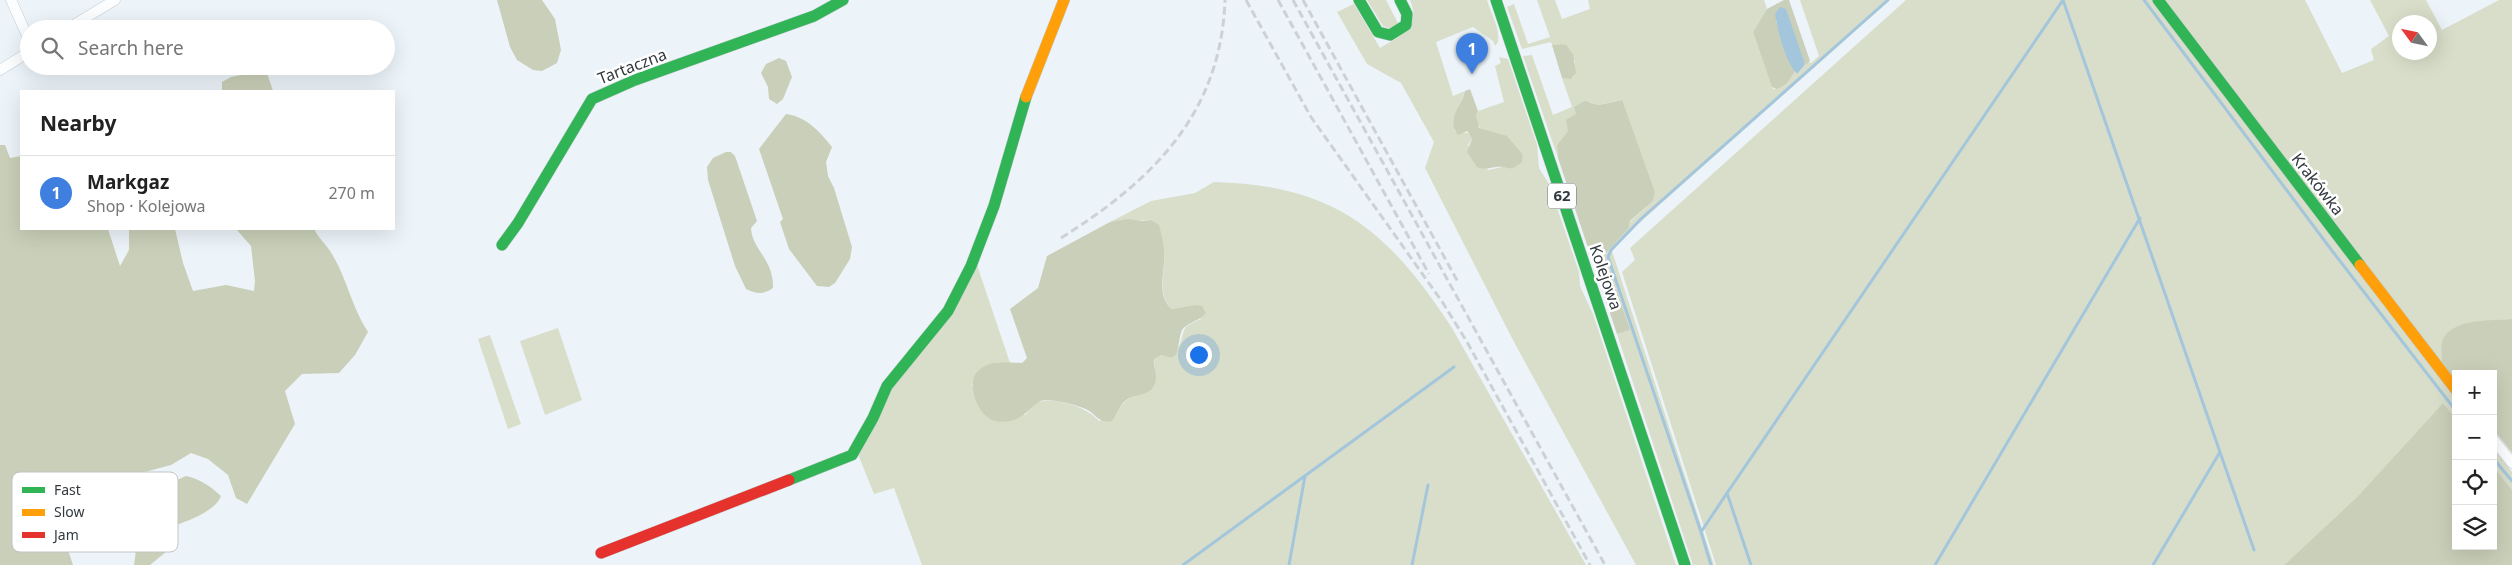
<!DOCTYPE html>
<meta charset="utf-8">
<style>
body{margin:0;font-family:"Noto Sans",sans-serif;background:#f6f6f6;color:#222}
.controls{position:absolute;right:15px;bottom:15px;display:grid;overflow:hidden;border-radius:0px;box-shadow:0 5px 20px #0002}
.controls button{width:45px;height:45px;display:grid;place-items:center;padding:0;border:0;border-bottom:1px solid #e0e0e0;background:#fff;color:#222;font:25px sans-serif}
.compass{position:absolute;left:2392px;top:15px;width:45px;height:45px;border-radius:50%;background:#fff;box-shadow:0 5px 20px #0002;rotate:303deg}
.you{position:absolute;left:1198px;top:354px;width:18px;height:18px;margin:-12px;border:4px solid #fff;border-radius:50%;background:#1a73e8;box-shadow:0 0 0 8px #1a73e833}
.badge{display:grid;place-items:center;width:32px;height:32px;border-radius:50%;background:#1a73e8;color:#fff;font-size:16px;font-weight:700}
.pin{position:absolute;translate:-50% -41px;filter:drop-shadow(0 1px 2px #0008)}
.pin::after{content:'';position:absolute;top:26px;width:18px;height:15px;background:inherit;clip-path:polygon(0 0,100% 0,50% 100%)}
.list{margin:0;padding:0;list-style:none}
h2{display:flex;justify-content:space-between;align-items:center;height:65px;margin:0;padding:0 20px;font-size:21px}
h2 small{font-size:16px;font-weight:400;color:#767676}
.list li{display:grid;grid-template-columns:32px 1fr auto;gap:15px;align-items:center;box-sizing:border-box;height:75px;padding:0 20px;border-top:1px solid #e0e0e0}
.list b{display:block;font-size:19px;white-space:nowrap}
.list p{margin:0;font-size:16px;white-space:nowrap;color:#767676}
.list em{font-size:16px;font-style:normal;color:#767676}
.icon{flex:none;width:28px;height:28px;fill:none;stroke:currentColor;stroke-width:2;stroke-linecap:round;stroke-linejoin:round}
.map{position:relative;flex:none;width:2512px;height:565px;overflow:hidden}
.search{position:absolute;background:#fff;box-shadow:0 5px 20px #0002;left:20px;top:20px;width:375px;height:55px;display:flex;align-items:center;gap:12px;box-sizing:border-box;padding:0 18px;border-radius:28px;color:#767676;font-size:19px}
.panel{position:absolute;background:#fff;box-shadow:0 5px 20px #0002;left:20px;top:90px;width:375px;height:140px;border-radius:0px}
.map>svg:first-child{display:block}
.green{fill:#d8dec9;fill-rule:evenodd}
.forest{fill:#c9cfb8}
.water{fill:#a4c6dc}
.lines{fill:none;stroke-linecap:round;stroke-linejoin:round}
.stream{stroke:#a4c6dc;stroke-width:3}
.street-casing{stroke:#c6cdd2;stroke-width:11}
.fast-casing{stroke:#c6cdd2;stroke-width:12}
.slow-casing{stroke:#c6cdd2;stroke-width:12}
.jam-casing{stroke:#c6cdd2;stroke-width:12}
.street{stroke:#fcfdfe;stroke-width:10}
.fast{stroke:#30b455;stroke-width:11}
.slow{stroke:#ff9f0a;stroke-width:11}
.jam{stroke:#e5322d;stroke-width:11}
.rail{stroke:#ced1d3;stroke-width:3;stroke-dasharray:8 4;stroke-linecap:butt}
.labels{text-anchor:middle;stroke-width:5;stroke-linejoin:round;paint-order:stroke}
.shield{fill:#fff;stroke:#707478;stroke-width:1}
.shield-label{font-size:15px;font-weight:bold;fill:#32393e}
.street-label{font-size:16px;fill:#32393e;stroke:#fff}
.key{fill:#fff;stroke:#c2c4c5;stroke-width:1}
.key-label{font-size:14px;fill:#32393e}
</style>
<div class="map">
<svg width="2512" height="565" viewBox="0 0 2512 565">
<rect width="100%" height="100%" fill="#ecf4f9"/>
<path class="green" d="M1367,0H1386L1399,25L1391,29L1383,26Z
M1410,0H1487C1490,11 1505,38 1495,46L1493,41L1473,27L1436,42L1453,96L1465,91L1453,120L1455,132L1469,133L1472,139L1468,145L1488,170L1502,167L1523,155L1503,135L1482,130L1477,124L1476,115L1478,111L1504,102L1495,66L1501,63L1499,57L1508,59L1537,145L1539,168L1549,184L1579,272L1580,286L1593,314L1676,565H1636L1514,342L1425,168L1434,142L1401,83L1367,64L1337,12L1354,4L1380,48C1400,36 1422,27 1410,0Z
M1537,0H1555L1562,19L1590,9L1588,0H1764L1767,9L1753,32L1773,89C1781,88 1791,79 1795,72L1797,74L1808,62L1811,63L1819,56L1800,0H1890L1637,225L1612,251L1714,565H1693L1617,334L1629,330L1605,257L1607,252L1629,228L1630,222L1653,201L1655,192L1621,100L1599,105L1591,102L1577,114L1569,131L1557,145L1558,158L1523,56L1532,55L1553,115L1572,107L1562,78L1574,77L1575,61L1561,44L1552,45L1551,42L1522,49L1507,7L1514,4L1528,44L1550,37Z
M1906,0H2153L2456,399V419L2443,403L2357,497L2284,565H1716L1622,272L1635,260L1630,248Z
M2162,0H2305L2342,73L2374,60L2371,49L2389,36L2370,0H2426L2442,30L2499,0H2512V319L2467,323L2442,363ZM2400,22H2430V52H2400Z
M1214,182C1335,185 1388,230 1452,328L1586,565H922L894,488L874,494L858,454L889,390L976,262L1010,363L998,362L972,384L975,395L1025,415C1029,411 1034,404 1039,402C1055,396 1089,408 1099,421L1116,415C1122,402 1128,397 1142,394L1155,371L1154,359L1161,355L1171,358C1173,354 1178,349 1180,344C1186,326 1181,328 1201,319L1194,305L1172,309C1155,294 1167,267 1164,248C1163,238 1156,229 1151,220L1110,222L1151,201L1195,193Z
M558,328L582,400L545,415L520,341Z
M490,335L521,424L508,429L478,339Z
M2493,448L2512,472V490L2493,466Z"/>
<path class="forest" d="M497,0H542L555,19L561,50L557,63L542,71L533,70L517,60L510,47Z
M1784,0H1789L1810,61L1804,66L1786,10L1776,21L1795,72L1786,84L1777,89L1772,87L1753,32L1767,9Z
M1561,44L1566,45L1573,54L1576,73L1571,79L1562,78L1552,45Z
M779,58L786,61L792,77L783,99L777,104L769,99L768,87L761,73L766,64Z
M266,70L273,91H222V82L231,77Z
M1470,89L1478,111L1476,115L1479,128L1507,136L1523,155L1522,162C1507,174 1510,165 1496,167C1488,168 1485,170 1477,167L1467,152L1472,139L1469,133L1467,131L1458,135C1445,119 1462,106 1465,91Z
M1622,100L1655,192L1653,201L1630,221L1629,228L1607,252L1605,257L1630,330L1617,334L1558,158L1557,145L1568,131L1566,120L1576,114L1574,107L1585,101L1599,105Z
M786,114C807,117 819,131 832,147L826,162L828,176L834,188L852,247L850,259L835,283L829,287L817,286L789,249L780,222L783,219L759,149Z
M0,145H5L10,158L21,156V229H108L120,266L129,250V229H175L183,263L193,291L226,285L254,291L255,281L251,246L236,229H314C319,239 327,245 332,254C347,279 352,308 368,332L355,355L339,373L302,374L285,391L295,424L247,504L236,498L228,475L208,459L191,453L171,465L122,478L100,487L86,511L101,514L186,476C200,479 210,486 221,496C214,515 174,525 155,533L167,542V551L150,565H134L136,550C113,534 93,546 68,550L73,565H0Z
M726,152H731L735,156L757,221L751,228C752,250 774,259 773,288C763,295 757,294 746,289L735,266L708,180L707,167L713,158Z
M1128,219L1142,221L1151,220L1159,225C1161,233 1163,241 1164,248C1167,266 1154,295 1172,309L1194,305L1202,306L1206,313C1200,321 1188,322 1182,330C1179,337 1179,347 1176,355L1171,358L1161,355L1154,359C1153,367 1158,375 1155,383C1151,397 1134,393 1125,401C1119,406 1117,415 1112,421C1097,424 1096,412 1083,408C1073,404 1057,400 1046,400C1031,400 1025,427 995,421C978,417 965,383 978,371C991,359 1007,363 1022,363L1027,358L1010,309L1038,288L1047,256L1110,222Z
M2512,319V453L2493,429V374H2456V381L2442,363C2442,354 2440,342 2445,336C2458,318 2492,321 2512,319Z
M2443,403L2456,419V546H2493V466L2512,490V565H2284L2357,497Z"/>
<path class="water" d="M1780,7L1786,9L1804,61V66L1797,74C1785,61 1778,31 1775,14Z"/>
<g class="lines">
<path class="stream" d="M2063,0L2254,550
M2144,0L2333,252L2456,411
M2493,458L2512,481
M1727,493L1701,532L1608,257L1611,250L1642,218L1888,0
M1701,532L1711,565
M1183,565L1454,367
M1289,565L1305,476
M1412,565L1428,485
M1751,565L1727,493L2063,0
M1935,565L2140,218
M2153,565L2220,452"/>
<defs>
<path id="street" d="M11,0L29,40
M67,29L115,0
M0,70L29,52
M2493,439L2512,463"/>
<path id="fast" d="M1359,0L1378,32L1390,35L1406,25L1407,14L1400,0
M1496,0L1685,565
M2158,0L2360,265
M502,245L518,223L592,99L635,80L814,16L843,0
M789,480L852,455L873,418L887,386L948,311L971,266L994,206L1026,97"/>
<path id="slow" d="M1026,97L1064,0
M2360,265L2456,390"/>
<path id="jam" d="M601,553L789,480"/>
</defs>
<use href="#street" class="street-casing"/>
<use href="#fast" class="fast-casing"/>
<use href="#slow" class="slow-casing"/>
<use href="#jam" class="jam-casing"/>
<use href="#street" class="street"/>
<use href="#fast" class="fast"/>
<use href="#slow" class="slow"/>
<use href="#jam" class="jam"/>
<path class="rail" d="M1246,0L1311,117L1443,303L1467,342L1590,565
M1278,0L1429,274
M1293,0L1605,565
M1303,0L1458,282
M1061,238C1152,181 1221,114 1225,0"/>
</g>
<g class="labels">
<rect class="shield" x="1548" y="183.5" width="28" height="25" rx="4"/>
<g class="shield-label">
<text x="1562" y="201">62</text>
</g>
<g class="street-label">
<text transform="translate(632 66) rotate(-21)" y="6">Tartaczna</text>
<text transform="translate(2318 184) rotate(52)" y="6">Krakówka</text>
<text transform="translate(1606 277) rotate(71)" y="6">Kolejowa</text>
</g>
</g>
<rect x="12" y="472" width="166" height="80" rx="8" class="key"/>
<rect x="22" y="487" width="23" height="6" fill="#30b455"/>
<rect x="22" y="509" width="23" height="7" fill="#ff9f0a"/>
<rect x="22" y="532" width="23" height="6" fill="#e5322d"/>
<g class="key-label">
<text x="54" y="495">Fast</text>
<text x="54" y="517">Slow</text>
<text x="54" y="540">Jam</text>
</g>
</svg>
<div class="controls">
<button>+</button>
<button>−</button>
<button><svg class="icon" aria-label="locate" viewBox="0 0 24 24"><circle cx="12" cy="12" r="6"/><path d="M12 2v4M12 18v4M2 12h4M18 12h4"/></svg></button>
<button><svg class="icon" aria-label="layers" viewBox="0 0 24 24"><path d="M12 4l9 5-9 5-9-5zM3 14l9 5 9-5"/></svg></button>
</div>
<svg class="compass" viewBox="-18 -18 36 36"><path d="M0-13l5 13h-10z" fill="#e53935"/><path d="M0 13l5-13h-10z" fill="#767676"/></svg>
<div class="you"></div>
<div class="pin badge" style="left:1472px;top:74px;background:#3f7fe0">1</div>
<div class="search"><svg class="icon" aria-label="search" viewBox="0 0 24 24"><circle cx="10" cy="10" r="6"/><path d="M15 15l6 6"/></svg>Search here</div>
<section class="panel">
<h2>Nearby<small></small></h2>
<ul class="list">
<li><span class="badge" style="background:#3f7fe0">1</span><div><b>Markgaz</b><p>Shop · Kolejowa</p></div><em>270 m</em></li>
</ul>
</section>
</div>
